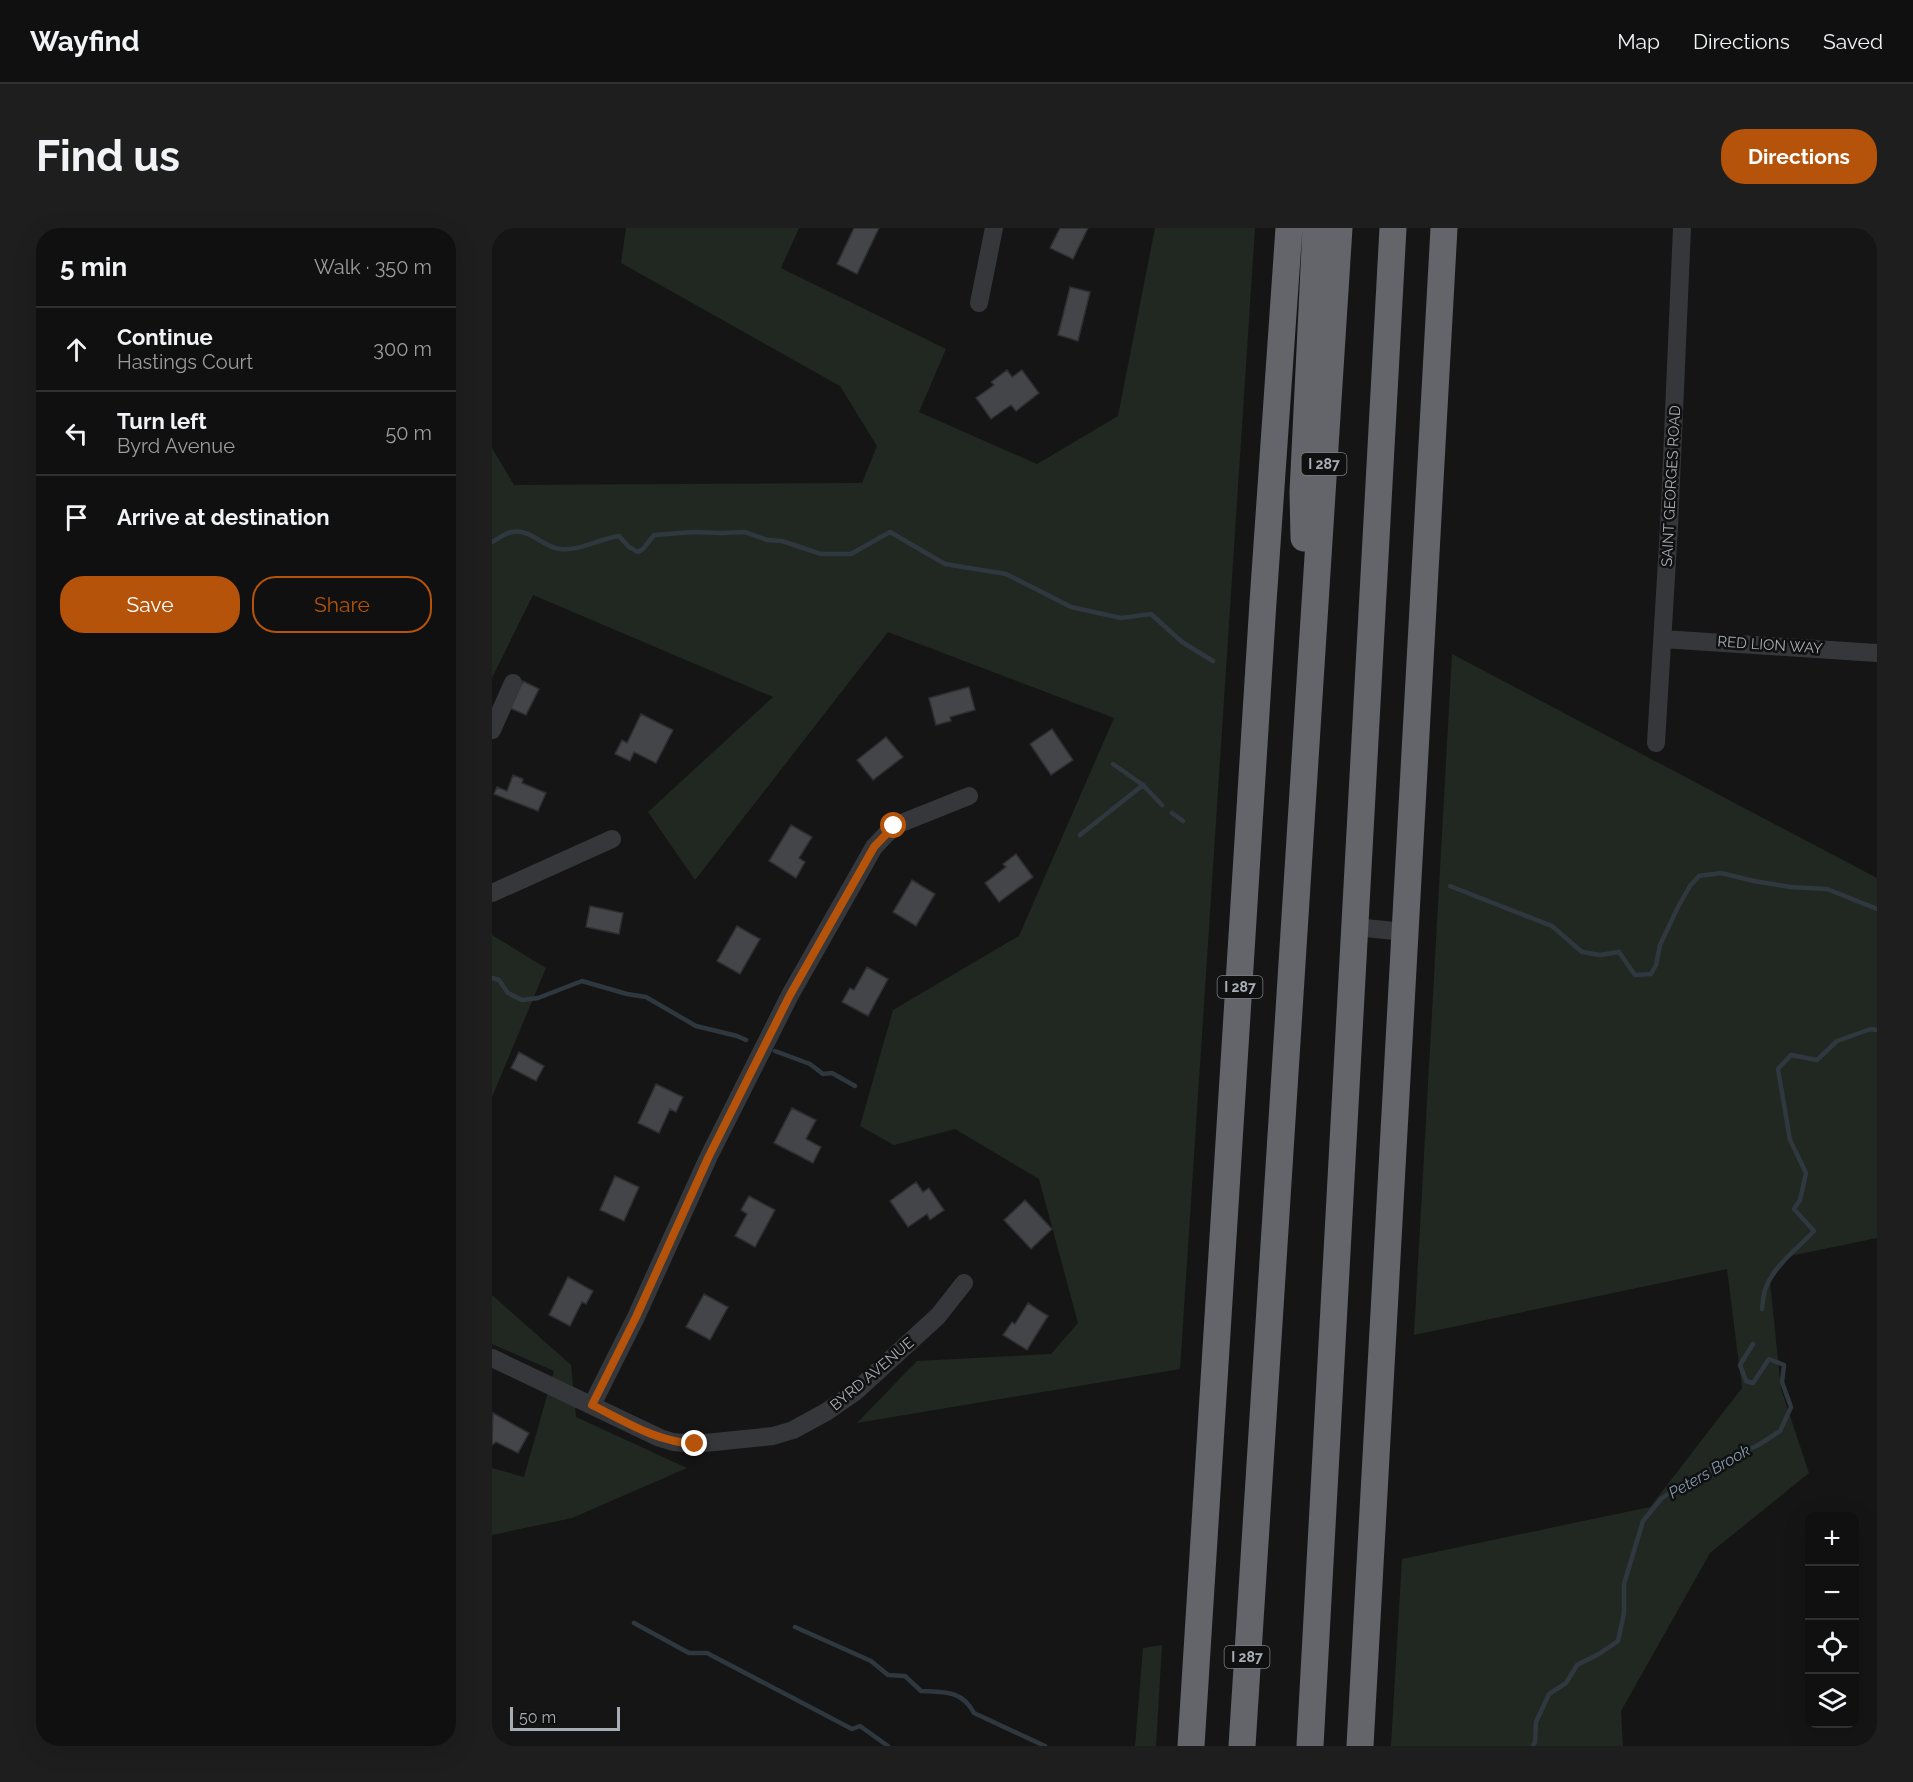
<!DOCTYPE html>
<meta charset="utf-8">
<style>
body{margin:0;font-family:Raleway,sans-serif;background:#1e1e1e;color:#f1f3f6}
.controls{position:absolute;right:18px;bottom:18px;display:grid;overflow:hidden;border-radius:12px;box-shadow:0 6px 24px #0002}
.controls button{width:54px;height:54px;display:grid;place-items:center;padding:0;border:0;border-bottom:2px solid #303030;background:#101010;color:#f1f3f6;font:30px sans-serif}
.scale{position:absolute;left:18px;bottom:15px;width:110px;box-sizing:border-box;padding-left:6px;border:3px solid #a8adb5;border-top:0;font-size:16px;line-height:21px;white-space:nowrap;color:#a8adb5;-webkit-text-stroke:4px #101011;paint-order:stroke}
.stop{position:absolute;width:18px;height:18px;margin:-14px;border:4px solid #b45309;border-radius:50%;background:#fff}
.stop.end{background:#b45309;border-color:#fff;box-shadow:0 2px 6px #0008}
.list{margin:0;padding:0;list-style:none}
h2{display:flex;justify-content:space-between;align-items:center;height:78px;margin:0;padding:0 24px;font-size:26px}
h2 small{font-size:20px;font-weight:400;color:#9c9d9f}
.list li{display:grid;grid-template-columns:39px 1fr auto;gap:18px;align-items:center;box-sizing:border-box;height:84px;padding:0 24px;border-top:2px solid #303030}
.list b{display:block;font-size:22px;white-space:nowrap}
.list p{margin:0;font-size:20px;white-space:nowrap;color:#9c9d9f}
.list em{font-size:20px;font-style:normal;color:#9c9d9f}
.actions{display:flex;gap:12px;padding:18px 24px}
.actions a{flex:1;padding:14px 0;border:2px solid #b45309;border-radius:24px;text-align:center;font-size:21px;color:#b45309}
.actions .main{background:#b45309;color:#fff}
.icon{flex:none;width:33px;height:33px;fill:none;stroke:currentColor;stroke-width:2;stroke-linecap:round;stroke-linejoin:round}
.map{position:relative;flex:none;width:1385px;height:1518px;overflow:hidden;border-radius:24px}
header{display:flex;align-items:center;gap:36px;box-sizing:border-box;height:84px;padding:0 30px;background:#101010;border-bottom:2px solid #303030}
header strong{font-size:28px}
nav{display:flex;gap:33px;margin-inline-start:auto;font-size:21px}
.intro{display:flex;align-items:center;justify-content:space-between;box-sizing:border-box;height:144px;padding:0 36px}
h1{margin:0;font-size:42px}
.button{padding:15px 27px;border-radius:24px;background:#b45309;color:#fff;font-size:21px;font-weight:700}
main{display:flex;gap:36px;padding:0 36px}
aside{flex:1;background:#101010;border-radius:24px;box-shadow:0 6px 24px #0002}
.map>svg:first-child{display:block}
.green{fill:#212822}
.lines{fill:none;stroke-linecap:round;stroke-linejoin:round}
.stream{stroke:#2f383e;stroke-width:4.5}
.building{fill:#444549;stroke:#2f2f32;stroke-width:1.5}
.minor{stroke:#36373b;stroke-width:18}
.highway{stroke:#63656b;stroke-width:27}
.route{stroke:#b45309;stroke-width:8}
.labels{text-anchor:middle;stroke-width:5;stroke-linejoin:round;paint-order:stroke}
.shield{fill:#101011;stroke:#7a7e84;stroke-width:1.5}
.shield-label{font-size:14px;font-weight:bold;fill:#a8adb5}
.street-label{font-size:15px;fill:#a8adb5;stroke:#101011}
.water-label{font-size:16px;font-style:italic;fill:#829bad;stroke:#101011}
</style>
<header>
<strong>Wayfind</strong>
<nav><a>Map</a><a>Directions</a><a>Saved</a></nav>
</header>
<div class="intro"><h1>Find us</h1><a class="button">Directions</a></div>
<main>
<aside>
<h2>5 min<small>Walk · 350 m</small></h2>
<ul class="list">
<li><svg class="icon" aria-label="ahead" viewBox="0 0 24 24"><path d="M12 20V5M6 11l6-6 6 6"/></svg><div><b>Continue</b><p>Hastings Court</p></div><em>300 m</em></li>
<li><svg class="icon" aria-label="left" viewBox="0 0 24 24"><path d="M17 20v-9H6M10 6l-5 5 5 5"/></svg><div><b>Turn left</b><p>Byrd Avenue</p></div><em>50 m</em></li>
<li><svg class="icon" aria-label="arrive" viewBox="0 0 24 24"><path d="M6 21V4h12l-3 4 3 4H6"/></svg><div><b>Arrive at destination</b></div></li>
</ul>
<div class="actions"><a class="main">Save</a><a>Share</a></div>
</aside>
<div class="map">
<svg width="1385" height="1518" viewBox="0 0 1385 1518">
<rect width="100%" height="100%" fill="#151516"/>
<path class="green" d="M134,0H307L289,40L454,121L427,184L545,236L626,188L663,0H763L688,1141L365,1195L425,1133L559,1126L586,1095L547,951L463,901L402,917L368,898L401,782L527,708L622,490L396,404L203,652L156,584L281,469L41,367L0,450V220L22,257L370,255L385,218L348,158L129,35Z
M960,426L1385,650V1010L1298,1028L1278,1054L1289,1161L1317,1245L1218,1325L1129,1483L1131,1518H899L910,1331L1158,1279L1250,1160L1235,1041L922,1107Z
M0,707L54,740L0,869Z
M0,1067L79,1137L84,1189L195,1240L80,1290L0,1307V1240L32,1249L62,1143L0,1116Z
M670,1417L664,1518H643L651,1420Z"/>
<g class="lines">
<path class="stream" d="M0,314C7,311 12,305 20,304C38,300 52,320 68,321C88,323 107,311 127,308L137,319L146,324L151,321L162,307L201,304L229,305L253,304L275,312L290,313L329,326H359L398,304L453,336L514,346L579,379L629,390L659,386L690,414L721,433
M621,536L651,557L670,577
M680,585L691,593
M588,607L651,557
M958,658L1060,698L1090,724L1108,727L1127,724L1143,747L1159,746L1164,737L1168,717L1186,679L1198,658L1207,648L1229,645L1262,653L1298,659L1335,661L1385,681
M0,750L7,752L16,765L30,772L46,770L90,753L135,766L154,769L204,798L245,808L254,812
M283,823L318,836L331,846L340,845L363,858
M1270,1081C1271,1075 1271,1068 1273,1062C1281,1038 1305,1021 1322,1003L1302,981L1308,972L1314,945L1298,912L1286,841L1299,827L1325,832L1345,813L1379,801L1385,802
M142,1395L197,1425H215L360,1501L368,1498L396,1518
M303,1399L379,1433L396,1447L413,1448L429,1463C452,1464 470,1462 482,1485L553,1518
M1041,1518L1043,1514L1044,1494L1057,1466L1074,1455L1085,1437L1107,1426L1126,1413L1132,1385V1356L1151,1293L1169,1271L1186,1259L1223,1239L1268,1216L1288,1203L1299,1179L1290,1154L1292,1137L1277,1131L1261,1155L1254,1153L1248,1137L1261,1116"/>
</g>
<path class="building" d="M362,0H387L365,46L345,36Z
M568,0H596L581,31L558,20Z
M578,59L598,64L586,113L566,107Z
M515,142L520,149L530,142L547,165L524,183L519,177L499,191L484,170L502,157L499,154Z
M31,453L47,461L34,487L18,480Z
M477,459L483,482L458,489L459,493L444,497L437,470Z
M149,486L181,502L164,535L142,524L138,533L123,526L130,512L135,515Z
M560,501L581,532L559,547L538,516Z
M394,509L411,529L381,552L365,532Z
M21,547L31,551L30,555L54,565L46,583L2,566L5,559L15,563Z
M299,597L320,609L307,630L313,634L304,650L277,633Z
M524,626L541,649L507,674L493,655L514,639L511,636Z
M420,652L443,666L424,698L401,684Z
M98,678L131,685L127,706L94,699Z
M245,698L268,711L248,746L225,733Z
M375,739L396,751L376,788L350,774L358,760L362,762Z
M27,824L52,838L44,853L19,840Z
M164,856L191,869L184,884L178,881L167,905L146,895Z
M300,880L324,892L314,911L329,919L321,935L282,915Z
M123,948L147,959L132,993L108,982Z
M424,954L431,964L437,960L452,982L438,992L435,986L416,999L398,973Z
M257,968L283,982L263,1019L243,1008L255,986L249,982Z
M533,972L560,1001L539,1021L512,992Z
M76,1049L101,1063L94,1076L90,1074L78,1098L57,1087Z
M212,1066L236,1079L218,1112L194,1099Z
M536,1075L556,1088L535,1122L511,1107L520,1094L523,1096Z
M1,1185L37,1205L26,1225L4,1214L0,1217Z"/>
<g class="lines">
<path class="minor" d="M487,75L502,0
M1171,411L1385,425
M0,502L21,455
M1164,515L1177,299L1190,0
M0,665L120,611
M863,699L913,704
M0,1130L168,1210L181,1214L203,1216L281,1208L301,1202L334,1184L363,1164L446,1088L472,1055
M100,1177L144,1089L217,928L298,767L382,619L402,598L477,568"/>
<path class="highway" d="M812,310L811,264L824,0
M699,1518L771,374L797,0
M750,1518L847,0
M818,1518L901,0
M868,1518L952,0"/>
</g>
<g class="lines">
<path class="route" d="M203,1216C163,1213 136,1195 100,1177L144,1089L217,928L298,767L382,619L402,598"/>
</g>
<g class="labels">
<g class="shield">
<rect x="809.5" y="225" width="45" height="22" rx="4.5"/>
<rect x="725.5" y="748" width="45" height="22" rx="4.5"/>
<rect x="732.5" y="1418" width="45" height="22" rx="4.5"/>
</g>
<g class="shield-label">
<text x="832" y="241">I 287</text>
<text x="748" y="764">I 287</text>
<text x="755" y="1434">I 287</text>
</g>
<g class="street-label">
<text transform="translate(1179 258) rotate(-87)" y="5">SAINT GEORGES ROAD</text>
<text transform="translate(1278 417) rotate(4)" y="5">RED LION WAY</text>
<text transform="translate(380 1146) rotate(-40)" y="5">BYRD AVENUE</text>
</g>
<g class="water-label">
<text transform="translate(1217 1243) rotate(-30)" y="6">Peters Brook</text>
</g>
</g>
</svg>
<div class="controls">
<button>+</button>
<button>−</button>
<button><svg class="icon" aria-label="locate" viewBox="0 0 24 24"><circle cx="12" cy="12" r="6"/><path d="M12 2v4M12 18v4M2 12h4M18 12h4"/></svg></button>
<button><svg class="icon" aria-label="layers" viewBox="0 0 24 24"><path d="M12 4l9 5-9 5-9-5zM3 14l9 5 9-5"/></svg></button>
</div>
<div class="scale">50 m</div>
<div class="stop" style="left:402px;top:598px"></div>
<div class="stop end" style="left:203px;top:1216px"></div>
</div>
</main>
